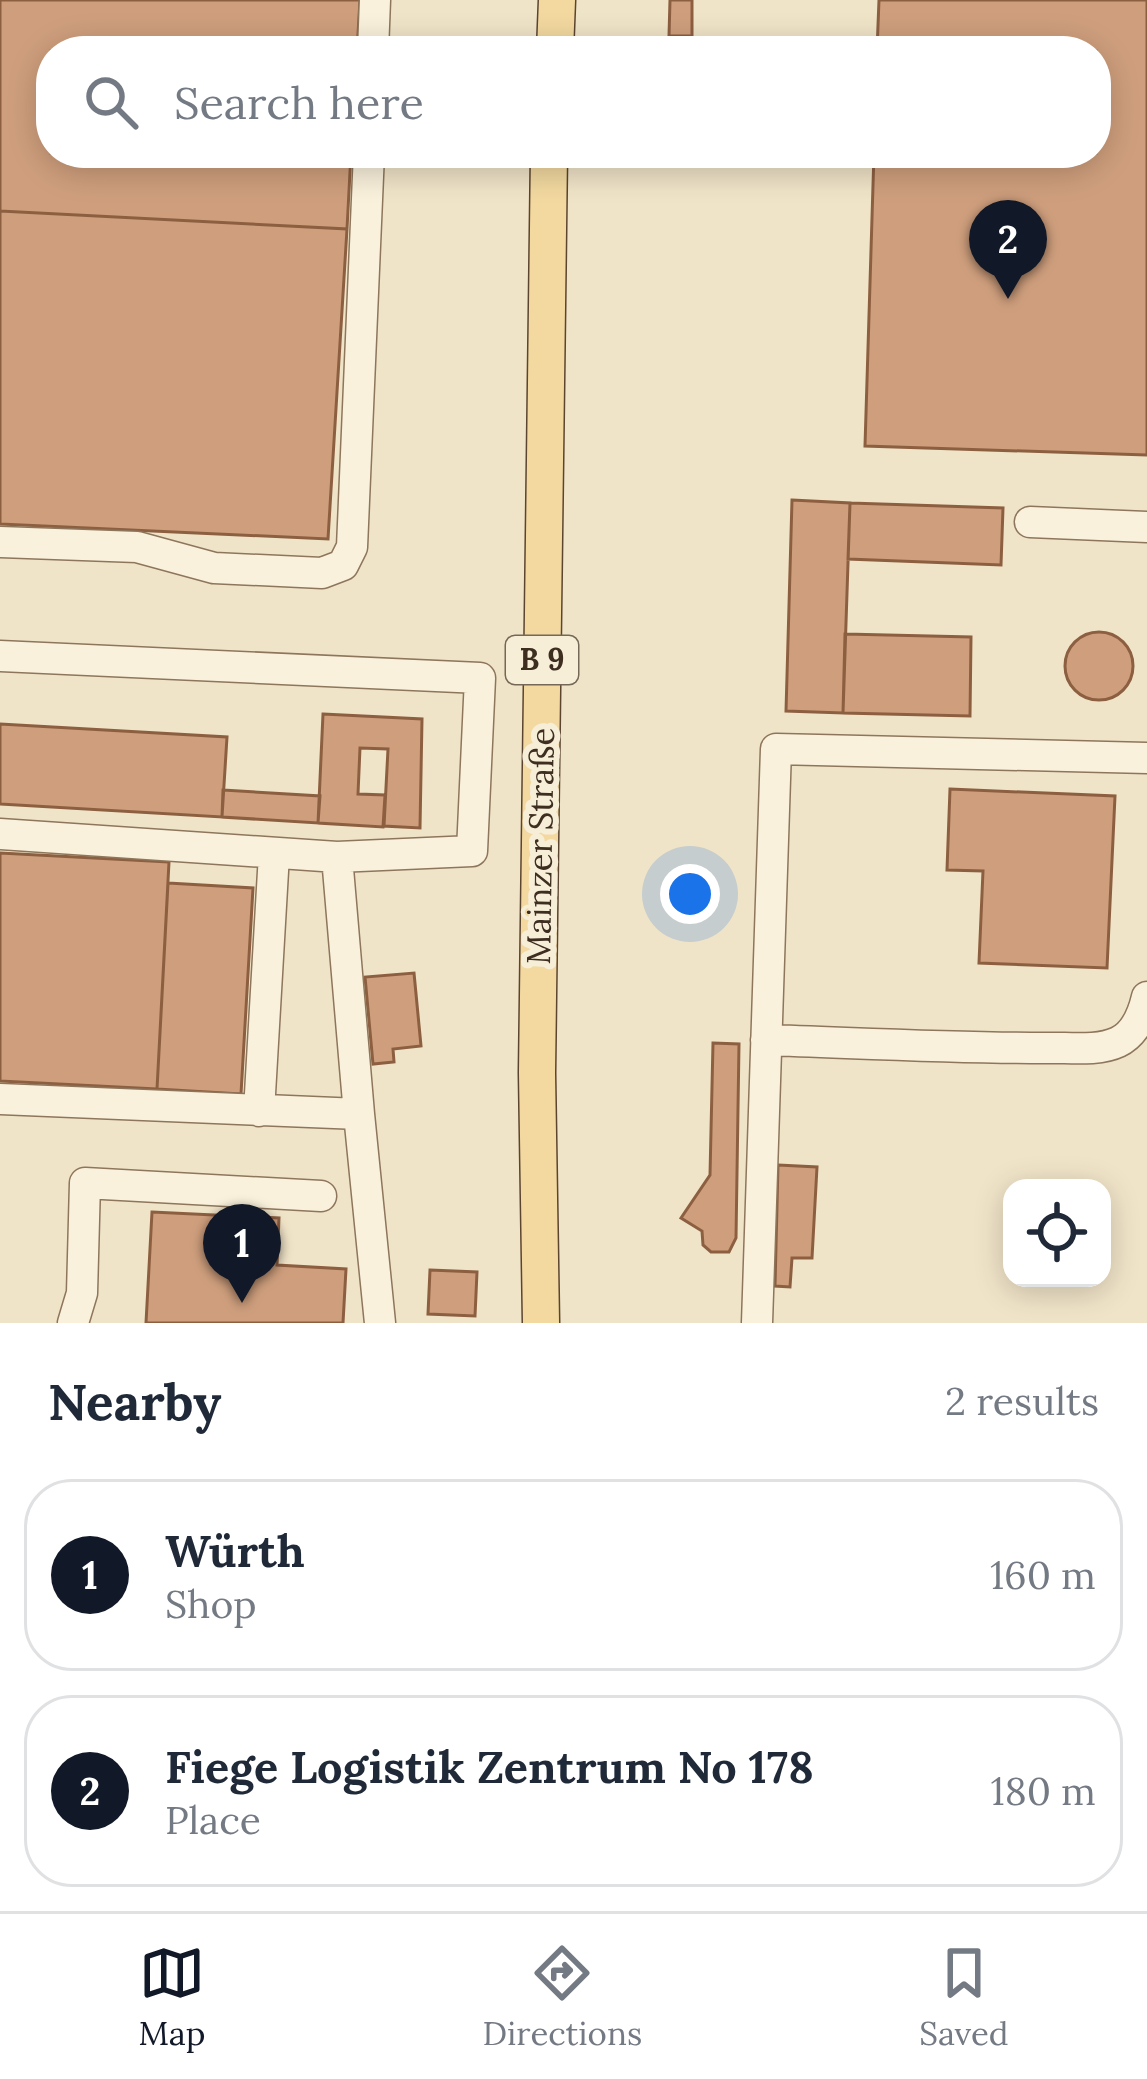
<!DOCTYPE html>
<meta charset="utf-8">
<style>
body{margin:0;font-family:Lora,serif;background:#f2f2f3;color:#1f2937}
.controls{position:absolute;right:36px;bottom:36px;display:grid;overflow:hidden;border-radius:24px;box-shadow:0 6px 30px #0003}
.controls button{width:108px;height:108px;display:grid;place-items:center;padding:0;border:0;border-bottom:3px solid #e0e1e3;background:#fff;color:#1f2937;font:60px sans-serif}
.you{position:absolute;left:690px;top:894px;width:42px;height:42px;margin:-30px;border:9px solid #fff;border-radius:50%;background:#1a73e8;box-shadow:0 0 0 18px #1a73e833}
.badge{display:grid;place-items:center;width:78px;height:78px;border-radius:50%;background:#111827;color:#fff;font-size:39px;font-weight:700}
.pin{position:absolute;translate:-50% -99px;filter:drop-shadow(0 3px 6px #0008)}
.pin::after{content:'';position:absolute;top:63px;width:42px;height:36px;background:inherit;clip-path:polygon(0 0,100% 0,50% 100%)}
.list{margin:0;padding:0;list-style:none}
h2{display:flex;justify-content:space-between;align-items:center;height:156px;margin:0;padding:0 48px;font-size:51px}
h2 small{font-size:39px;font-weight:400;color:#747a83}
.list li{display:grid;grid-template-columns:78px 1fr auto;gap:36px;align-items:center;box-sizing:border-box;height:192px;margin:0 24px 24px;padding:0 24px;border:3px solid #e0e1e3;border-radius:48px}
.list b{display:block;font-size:45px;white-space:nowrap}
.list p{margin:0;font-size:39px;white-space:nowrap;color:#747a83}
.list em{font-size:39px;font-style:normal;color:#747a83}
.icon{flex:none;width:66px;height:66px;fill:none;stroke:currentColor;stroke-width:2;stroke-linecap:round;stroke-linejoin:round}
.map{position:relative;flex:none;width:1147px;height:1323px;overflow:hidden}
.search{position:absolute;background:#fff;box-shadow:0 6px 30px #0003;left:36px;right:36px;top:36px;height:132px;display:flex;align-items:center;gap:30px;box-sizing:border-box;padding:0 42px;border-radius:48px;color:#747a83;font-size:45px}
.sheet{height:588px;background:#fff}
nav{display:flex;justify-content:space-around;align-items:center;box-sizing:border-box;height:168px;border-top:3px solid #e0e1e3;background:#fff;font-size:33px;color:#747a83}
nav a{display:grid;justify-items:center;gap:6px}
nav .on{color:#111827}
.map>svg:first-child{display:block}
.building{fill:#cf9f7d;stroke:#8d5f41;stroke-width:3}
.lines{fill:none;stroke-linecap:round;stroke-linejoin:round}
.minor-casing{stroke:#8d765c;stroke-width:33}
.major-casing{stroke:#5b4430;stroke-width:39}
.minor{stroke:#faf1dc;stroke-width:30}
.major{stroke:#f3d9a0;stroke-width:36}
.labels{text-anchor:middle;stroke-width:12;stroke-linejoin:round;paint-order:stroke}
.shield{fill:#f7eed8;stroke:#756857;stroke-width:3}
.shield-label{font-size:30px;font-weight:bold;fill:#3d2e20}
.street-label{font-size:33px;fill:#3d2e20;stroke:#f7eed8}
</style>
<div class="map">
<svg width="1147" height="1323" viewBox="0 0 1147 1323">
<rect width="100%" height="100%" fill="#f0e4c8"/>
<path class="building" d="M0,0H360L357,51H51V153H351L347,229L0,211Z
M670,0H692V36H669Z
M879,0H1147V455L865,446L874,153H1096V51H877Z
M0,211L347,229L328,539L0,524Z
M792,500L850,503L843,713L786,711Z
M850,503L1003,508L1001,565L848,559Z
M1065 666a34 34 0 1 1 68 0a34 34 0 1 1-68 0Z
M845,634L971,637L970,716L843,713Z
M323,714L422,719L420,828L384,826L388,749L360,748L358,794L385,795L383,827L318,823Z
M0,724L227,737L222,817L0,804Z
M950,789L1115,796L1107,968L979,963L983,871L947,870Z
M223,790L320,796L318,823L222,817Z
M0,853L169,862L157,1089L0,1081Z
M168,883L253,888L241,1094L157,1089Z
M414,973L421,1046L393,1049L394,1062L373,1064L365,977Z
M713,1043L739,1044L736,1238L729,1252H711L703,1245L702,1231L681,1218L710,1175Z
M778,1165L817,1167L812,1258H792L790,1287L775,1286Z
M152,1212L279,1218L277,1265L346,1269L343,1323H146Z
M430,1270L477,1272L475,1316L428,1314Z"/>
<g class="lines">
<defs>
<path id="minor" d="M373,51L375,0
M1030,522L1147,527
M0,542L137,547L214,568L322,573L343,565L352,547L369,153
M0,656L480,678L472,851L337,857L359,1114
M0,834L337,857
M766,1040C859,1043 952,1048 1044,1048C1066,1047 1097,1052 1118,1042C1135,1034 1143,1014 1147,997
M0,1099L359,1114L380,1323
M259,1111L274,854
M73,1323L82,1293L85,1183L321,1196
M757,1323L776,749L1147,758"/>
<path id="major" d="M555,51L557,0
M541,1323L537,1073L549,153"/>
</defs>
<use href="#minor" class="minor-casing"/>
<use href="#major" class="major-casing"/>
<use href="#minor" class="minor"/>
<use href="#major" class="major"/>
</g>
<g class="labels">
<rect class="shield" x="506" y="636" width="72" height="48" rx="9"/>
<g class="shield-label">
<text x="542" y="670">B 9</text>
</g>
<g class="street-label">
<text transform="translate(540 846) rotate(-89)" y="12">Mainzer Straße</text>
</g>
</g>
</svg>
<div class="controls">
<button><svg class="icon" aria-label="locate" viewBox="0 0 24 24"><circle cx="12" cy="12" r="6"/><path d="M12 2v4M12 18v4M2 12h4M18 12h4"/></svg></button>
</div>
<div class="you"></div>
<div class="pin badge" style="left:242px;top:1303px">1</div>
<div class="pin badge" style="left:1008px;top:299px">2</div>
<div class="search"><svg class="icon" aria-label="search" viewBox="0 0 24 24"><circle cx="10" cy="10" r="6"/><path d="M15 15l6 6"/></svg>Search here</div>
</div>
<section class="sheet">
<h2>Nearby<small>2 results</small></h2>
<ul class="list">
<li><span class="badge">1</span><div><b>Würth</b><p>Shop</p></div><em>160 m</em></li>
<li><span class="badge">2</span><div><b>Fiege Logistik Zentrum No 178</b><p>Place</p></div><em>180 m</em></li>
</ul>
</section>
<nav>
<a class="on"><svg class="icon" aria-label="map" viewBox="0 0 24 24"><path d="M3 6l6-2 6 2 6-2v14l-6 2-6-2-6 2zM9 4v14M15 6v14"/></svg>Map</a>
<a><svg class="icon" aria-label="directions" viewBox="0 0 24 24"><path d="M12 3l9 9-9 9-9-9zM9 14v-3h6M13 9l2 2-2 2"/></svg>Directions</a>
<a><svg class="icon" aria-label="saved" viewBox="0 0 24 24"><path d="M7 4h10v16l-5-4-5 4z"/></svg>Saved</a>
</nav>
